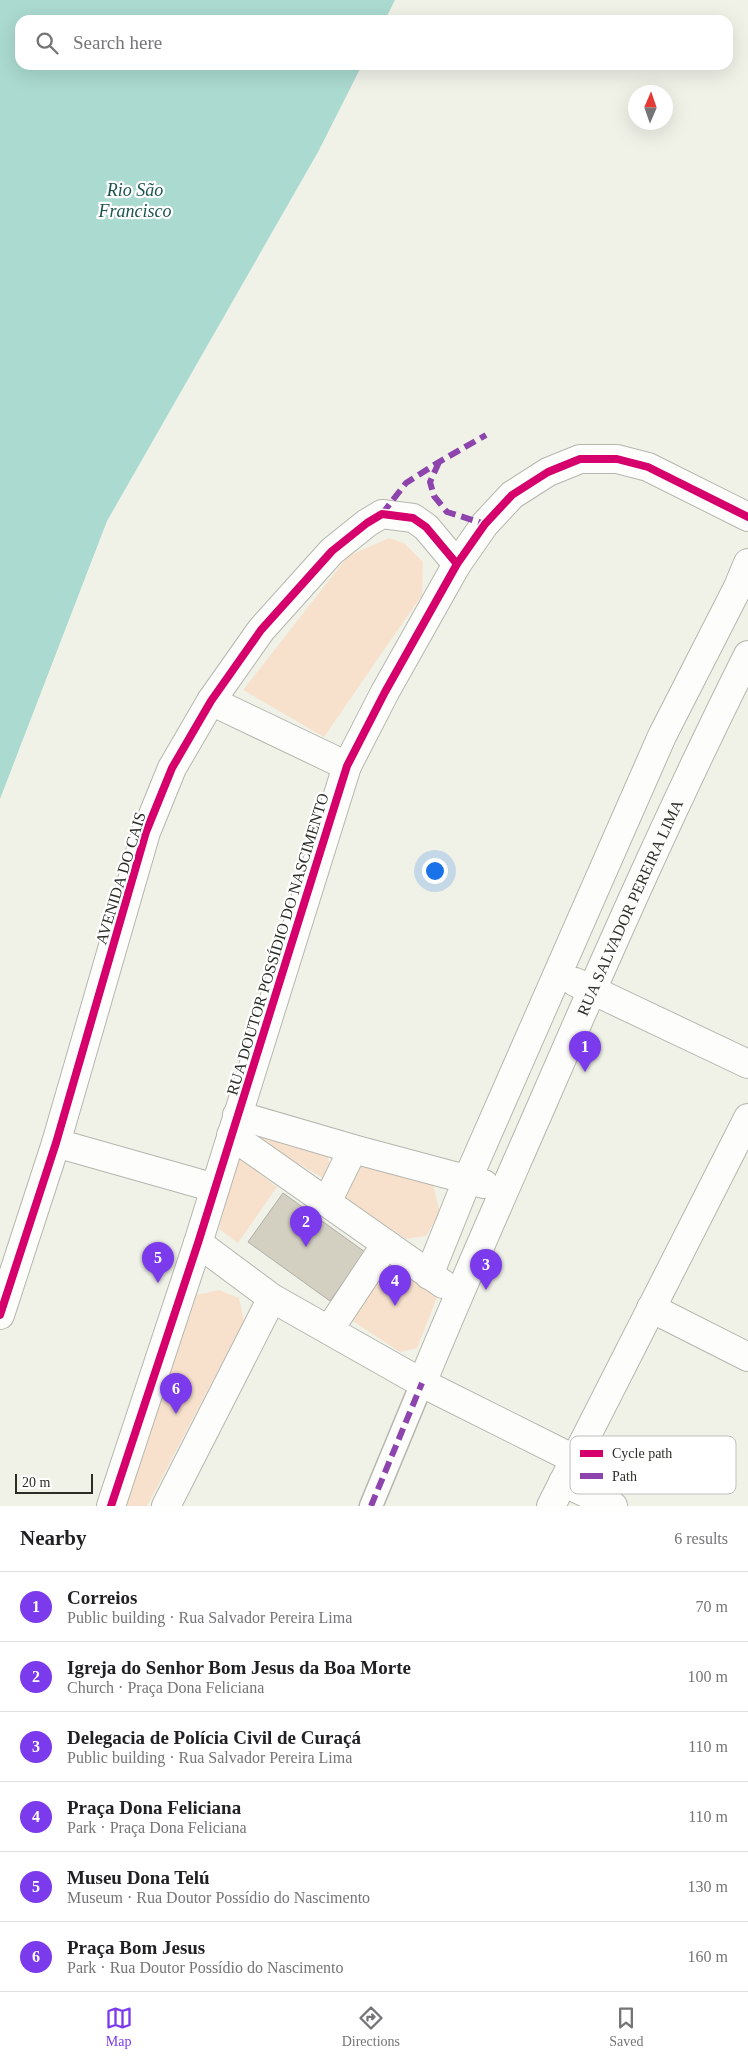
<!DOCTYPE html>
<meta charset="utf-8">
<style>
body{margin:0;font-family:Georgia,serif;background:#f2f2f2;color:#202124}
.compass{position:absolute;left:628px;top:85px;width:45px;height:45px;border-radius:50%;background:#fff;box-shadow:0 5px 20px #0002;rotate:2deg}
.scale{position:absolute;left:15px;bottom:12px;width:78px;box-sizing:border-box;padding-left:5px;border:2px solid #2b2e26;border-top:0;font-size:14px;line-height:18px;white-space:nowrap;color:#2b2e26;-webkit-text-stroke:4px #fff;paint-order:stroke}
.you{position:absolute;left:434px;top:870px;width:18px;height:18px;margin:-12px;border:4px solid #fff;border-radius:50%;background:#1a73e8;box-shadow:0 0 0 8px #1a73e833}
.badge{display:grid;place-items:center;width:32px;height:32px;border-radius:50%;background:#7c3aed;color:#fff;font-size:16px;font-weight:700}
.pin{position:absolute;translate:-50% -41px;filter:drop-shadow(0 1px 2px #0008)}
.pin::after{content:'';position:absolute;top:26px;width:18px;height:15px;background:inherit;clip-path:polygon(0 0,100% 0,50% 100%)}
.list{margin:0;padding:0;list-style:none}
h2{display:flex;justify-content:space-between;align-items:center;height:65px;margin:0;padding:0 20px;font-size:21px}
h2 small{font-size:16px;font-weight:400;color:#757577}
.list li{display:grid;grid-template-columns:32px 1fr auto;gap:15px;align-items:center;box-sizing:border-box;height:70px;padding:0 20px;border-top:1px solid #e0e0e0}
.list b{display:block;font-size:19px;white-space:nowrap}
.list p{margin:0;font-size:16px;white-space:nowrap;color:#757577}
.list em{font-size:16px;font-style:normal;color:#757577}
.icon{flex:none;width:28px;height:28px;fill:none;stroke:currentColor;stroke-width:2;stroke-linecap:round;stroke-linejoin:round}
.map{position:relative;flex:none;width:748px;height:1506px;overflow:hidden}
.search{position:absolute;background:#fff;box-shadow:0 5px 20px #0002;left:15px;right:15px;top:15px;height:55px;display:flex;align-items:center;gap:12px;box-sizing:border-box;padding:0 18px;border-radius:15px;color:#757577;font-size:19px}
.sheet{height:485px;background:#fff}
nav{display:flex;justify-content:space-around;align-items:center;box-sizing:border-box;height:70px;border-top:1px solid #e0e0e0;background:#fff;font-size:14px;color:#757577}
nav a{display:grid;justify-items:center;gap:2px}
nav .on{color:#7c3aed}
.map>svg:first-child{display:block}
.green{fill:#f7e1cc}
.water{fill:#abdad0}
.building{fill:#d3d0c2;stroke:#afaea7}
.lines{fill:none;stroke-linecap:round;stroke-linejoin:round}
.pedestrian-casing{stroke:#b5b7ae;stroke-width:25}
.minor-casing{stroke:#b5b7ae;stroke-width:30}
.pedestrian{stroke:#fdfdfc;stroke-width:22}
.minor{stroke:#fdfdfc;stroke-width:28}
.quiet{stroke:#8e44ad;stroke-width:6;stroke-dasharray:12 6;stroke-linecap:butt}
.cycleway-casing{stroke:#fff;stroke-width:11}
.cycleway{stroke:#d6006c;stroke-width:8}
.labels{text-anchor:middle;stroke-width:4.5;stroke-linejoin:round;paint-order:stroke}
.street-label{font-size:16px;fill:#2b2e26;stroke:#fff}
.water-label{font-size:18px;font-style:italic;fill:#1d544d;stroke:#fff}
.key{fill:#fff;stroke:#bfc0be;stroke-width:1}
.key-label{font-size:14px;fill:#2b2e26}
</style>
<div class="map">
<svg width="748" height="1506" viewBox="0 0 748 1506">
<rect width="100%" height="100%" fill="#f0f2e8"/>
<path class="green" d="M389,538L404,543L423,562L422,595L324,737L243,690L348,556Z
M261,1133L327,1154L330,1165L323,1178L259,1141Z
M238,1157L277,1187L238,1243L219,1229Z
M360,1164L433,1185L440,1213L426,1236L406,1239L343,1197Z
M390,1259L438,1295L417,1348L400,1352L348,1318Z
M219,1290L239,1298L244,1321L147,1506H126L196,1295Z"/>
<path class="water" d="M0,0H395L385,20H20V65H362L318,152L107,521L0,799Z"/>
<path class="building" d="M283,1193L365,1252L330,1301L248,1242Z"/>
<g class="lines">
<defs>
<path id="pedestrian" d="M371,1506L422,1383"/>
<g id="minor">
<path d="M211,701L347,766"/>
<path d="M575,982L748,1064"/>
<path d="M237,1115L353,1149L484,1184"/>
<path d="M231,1135L443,1284"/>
<path d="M56,1143L215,1188"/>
<path d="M327,1202L353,1149"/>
<path d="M198,1243L272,1298L422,1383L574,1459"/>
<path d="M429,1275L468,1178L662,736L738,587L748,563"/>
<path d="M651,1308L748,1357"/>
<path d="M0,1315L56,1143L146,832L172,768L211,701L261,630L332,551L367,523L382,514L413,518L426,527L457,564"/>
<path d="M329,1330L386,1244"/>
<path id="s1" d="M422,1383C461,1288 503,1194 544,1100C609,950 675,801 748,655"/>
<path d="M563,1482L613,1506"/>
<path d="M111,1506L198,1243L347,766L385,692L457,564L485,524L512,495L548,472L580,459H617L648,467L748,517"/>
<path d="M166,1506L272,1298"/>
<path d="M551,1506L748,1118"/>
</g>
</defs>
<use href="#pedestrian" class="pedestrian-casing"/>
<use href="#minor" class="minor-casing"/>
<use href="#pedestrian" class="pedestrian"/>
<use href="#minor" class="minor"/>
<path class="quiet" d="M439,462L430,482L434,496L447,512L485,524
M382,514L406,483L439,462L486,435
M371,1506L422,1383"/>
<defs>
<path id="cycleway" d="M0,1315L56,1143L146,832L172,768L211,701L261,630L332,551L367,523L382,514L413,518L426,527L457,564
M111,1506L198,1243L347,766L385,692L457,564L485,524L512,495L548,472L580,459H617L648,467L748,517"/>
</defs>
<use href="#cycleway" class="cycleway-casing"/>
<use href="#cycleway" class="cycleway"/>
</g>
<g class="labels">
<g class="street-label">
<text transform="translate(120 878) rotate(-73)" y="6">AVENIDA DO CAIS</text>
<text dy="6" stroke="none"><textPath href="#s1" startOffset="519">RUA SALVADOR PEREIRA LIMA</textPath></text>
<text transform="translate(277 944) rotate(-73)" y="6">RUA DOUTOR POSSÍDIO DO NASCIMENTO</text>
</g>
<g class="water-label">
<text x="135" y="196">Rio São<tspan x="135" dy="21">Francisco</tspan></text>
</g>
</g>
<rect x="570" y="1436" width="166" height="58" rx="8" class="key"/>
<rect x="580" y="1450" width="23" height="7" fill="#d6006c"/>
<rect x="580" y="1473" width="23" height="6" fill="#8e44ad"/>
<g class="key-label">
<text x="612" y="1458">Cycle path</text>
<text x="612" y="1481">Path</text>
</g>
</svg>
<svg class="compass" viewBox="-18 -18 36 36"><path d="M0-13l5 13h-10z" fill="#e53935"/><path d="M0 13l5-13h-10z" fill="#757577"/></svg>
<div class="scale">20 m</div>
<div class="you"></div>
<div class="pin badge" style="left:585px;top:1072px">1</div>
<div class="pin badge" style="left:306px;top:1247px">2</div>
<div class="pin badge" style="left:486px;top:1290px">3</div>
<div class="pin badge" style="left:395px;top:1306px">4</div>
<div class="pin badge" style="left:158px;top:1283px">5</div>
<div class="pin badge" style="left:176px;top:1414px">6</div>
<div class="search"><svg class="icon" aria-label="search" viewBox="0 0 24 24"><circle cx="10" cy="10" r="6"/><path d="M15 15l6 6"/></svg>Search here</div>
</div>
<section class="sheet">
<h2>Nearby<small>6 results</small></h2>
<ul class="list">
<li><span class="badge">1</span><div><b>Correios</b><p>Public building · Rua Salvador Pereira Lima</p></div><em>70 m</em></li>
<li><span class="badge">2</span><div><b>Igreja do Senhor Bom Jesus da Boa Morte</b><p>Church · Praça Dona Feliciana</p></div><em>100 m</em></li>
<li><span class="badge">3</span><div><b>Delegacia de Polícia Civil de Curaçá</b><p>Public building · Rua Salvador Pereira Lima</p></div><em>110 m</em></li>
<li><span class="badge">4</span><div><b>Praça Dona Feliciana</b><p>Park · Praça Dona Feliciana</p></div><em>110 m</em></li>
<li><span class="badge">5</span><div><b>Museu Dona Telú</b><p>Museum · Rua Doutor Possídio do Nascimento</p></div><em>130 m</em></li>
<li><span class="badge">6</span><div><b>Praça Bom Jesus</b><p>Park · Rua Doutor Possídio do Nascimento</p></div><em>160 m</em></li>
</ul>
</section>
<nav>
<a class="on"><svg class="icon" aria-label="map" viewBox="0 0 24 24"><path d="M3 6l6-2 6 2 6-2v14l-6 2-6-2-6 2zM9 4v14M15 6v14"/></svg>Map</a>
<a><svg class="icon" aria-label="directions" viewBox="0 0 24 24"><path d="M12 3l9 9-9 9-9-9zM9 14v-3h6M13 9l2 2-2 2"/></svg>Directions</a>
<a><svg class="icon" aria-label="saved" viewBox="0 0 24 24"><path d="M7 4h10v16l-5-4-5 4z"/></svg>Saved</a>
</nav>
